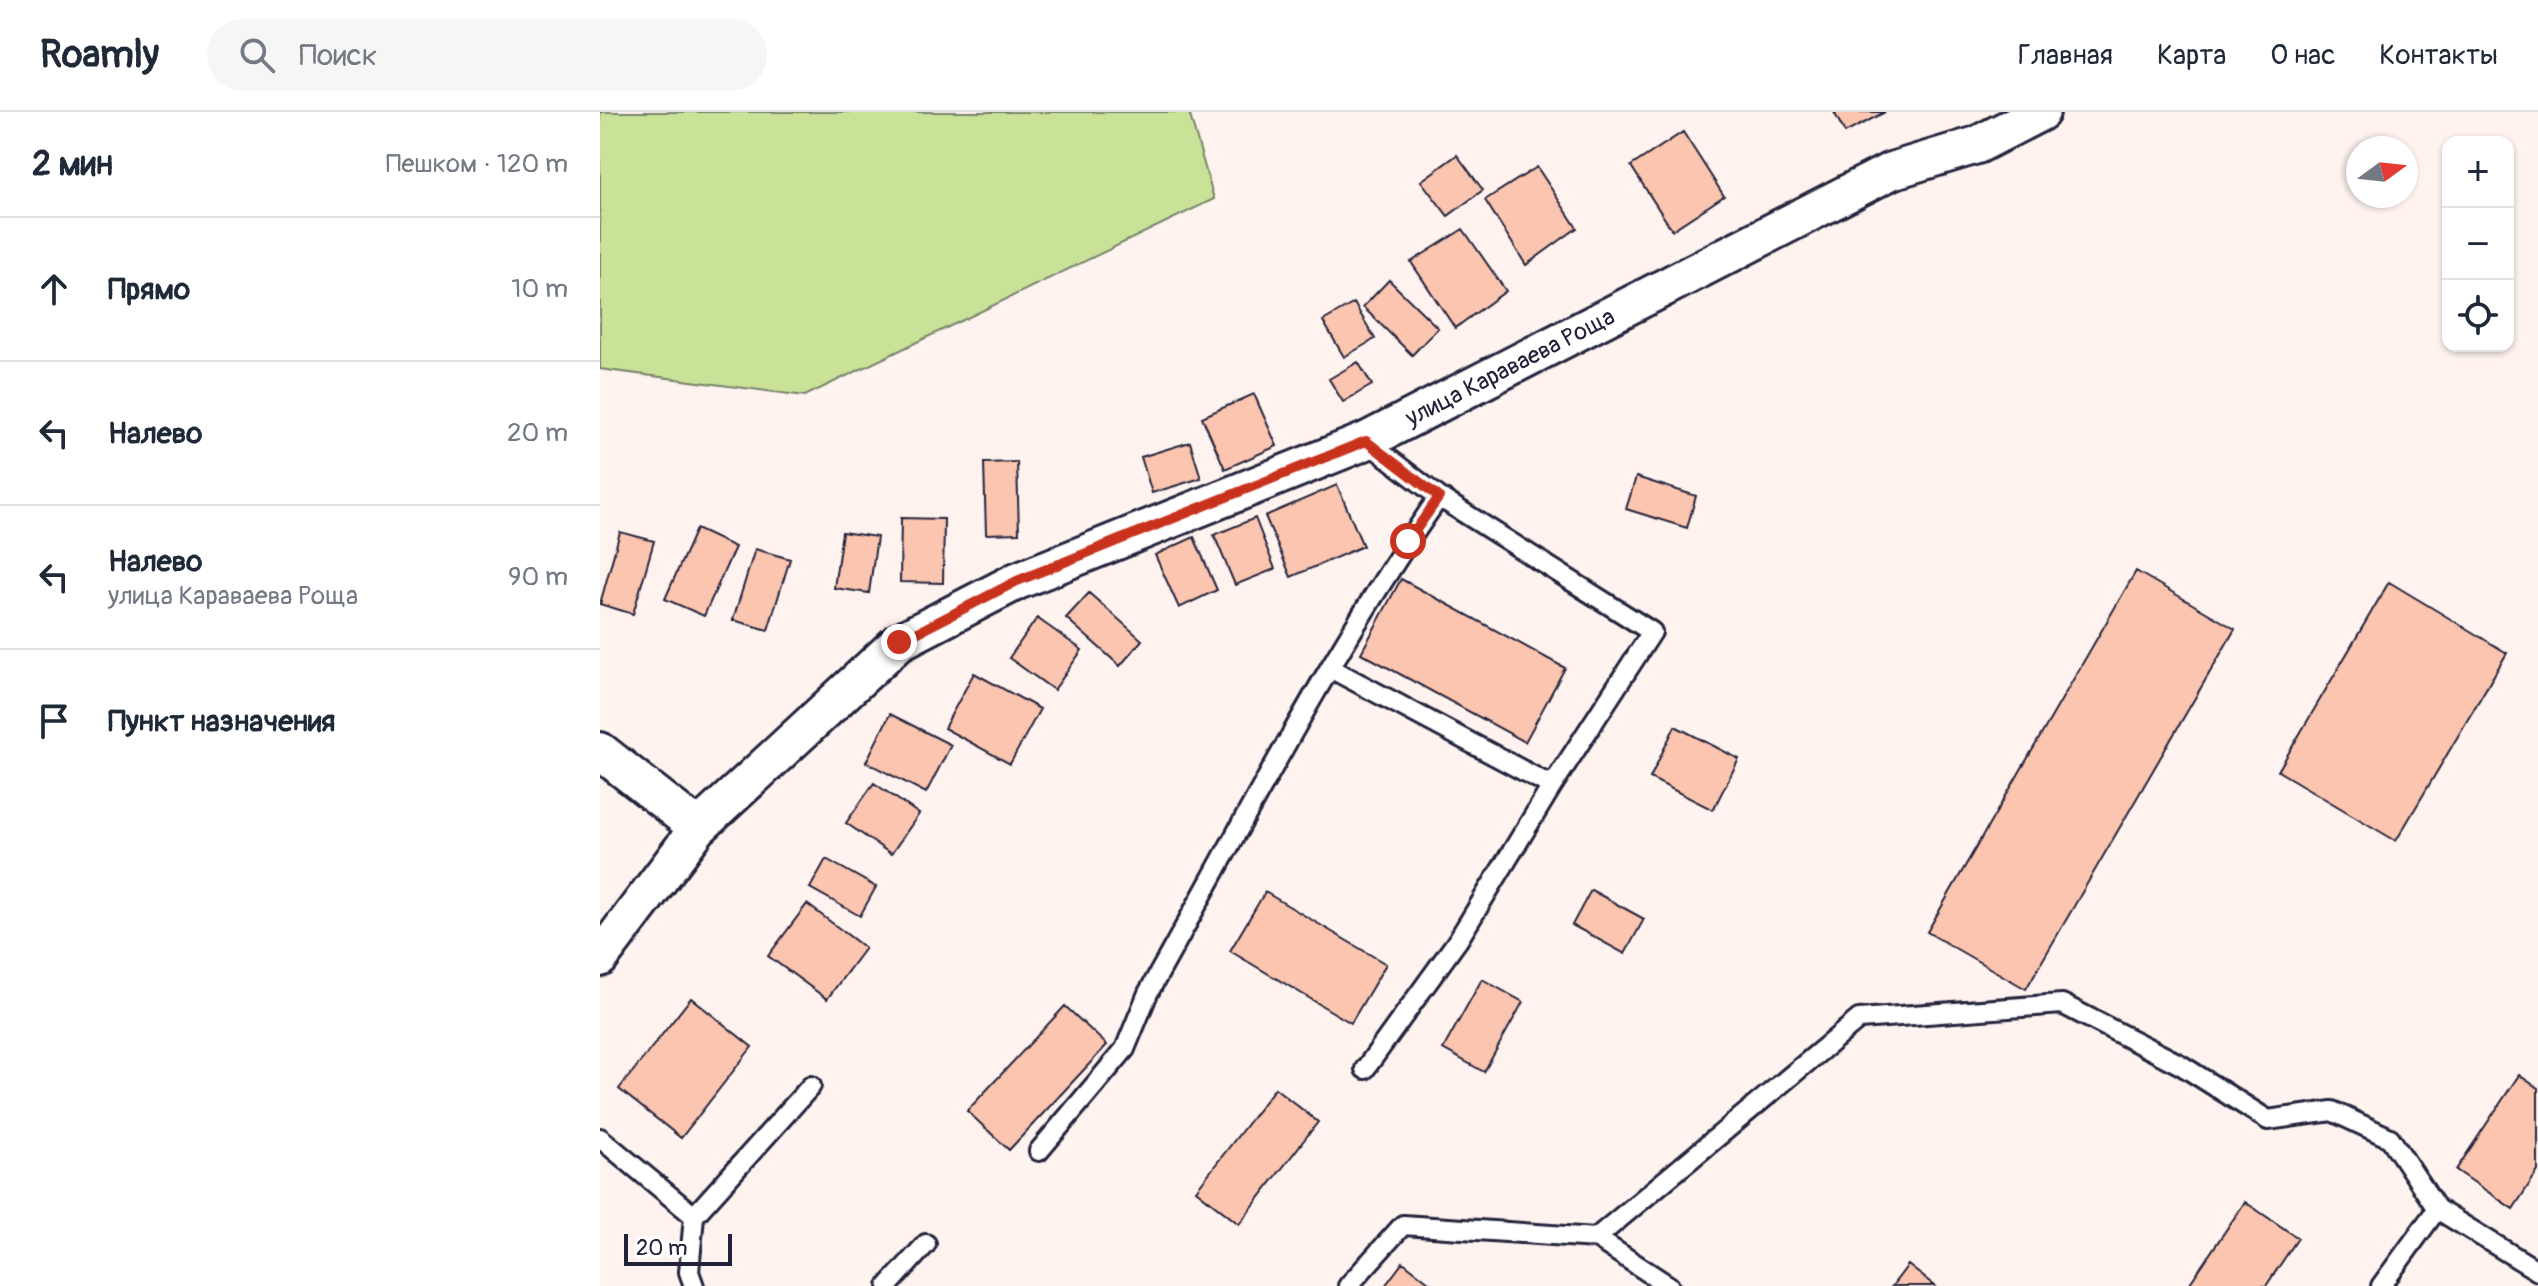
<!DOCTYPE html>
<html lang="ru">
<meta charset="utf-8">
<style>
body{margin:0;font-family:Pangolin,sans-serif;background:#f6f6f7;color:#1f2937}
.controls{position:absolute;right:24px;top:24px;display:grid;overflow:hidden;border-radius:16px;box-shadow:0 2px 6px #0004}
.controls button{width:72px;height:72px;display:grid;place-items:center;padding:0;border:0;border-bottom:2px solid #e0e1e3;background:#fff;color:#1f2937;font:40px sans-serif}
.compass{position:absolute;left:1746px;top:24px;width:72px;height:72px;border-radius:50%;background:#fff;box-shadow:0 2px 6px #0004;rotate:75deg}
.scale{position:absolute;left:24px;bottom:20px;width:108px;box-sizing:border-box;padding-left:8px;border:4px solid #22223b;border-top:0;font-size:22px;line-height:28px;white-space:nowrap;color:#22223b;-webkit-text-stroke:6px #fff;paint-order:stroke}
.stop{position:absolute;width:24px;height:24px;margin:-18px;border:6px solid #c8321e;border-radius:50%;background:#fff}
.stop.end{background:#c8321e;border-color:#fff;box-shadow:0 2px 8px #0008}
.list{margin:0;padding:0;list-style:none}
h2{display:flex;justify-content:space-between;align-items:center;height:104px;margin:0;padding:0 32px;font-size:34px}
h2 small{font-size:26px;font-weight:400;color:#747a83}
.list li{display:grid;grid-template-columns:52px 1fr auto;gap:24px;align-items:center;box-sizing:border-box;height:144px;padding:0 32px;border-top:2px solid #e0e1e3}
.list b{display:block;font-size:30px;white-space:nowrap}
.list p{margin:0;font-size:26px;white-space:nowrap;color:#747a83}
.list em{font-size:26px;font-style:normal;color:#747a83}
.icon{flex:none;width:44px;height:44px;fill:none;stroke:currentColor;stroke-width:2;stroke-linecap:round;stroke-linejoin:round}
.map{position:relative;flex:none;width:1938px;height:1174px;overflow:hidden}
header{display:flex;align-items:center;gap:48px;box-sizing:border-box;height:112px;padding:0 40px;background:#fff;border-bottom:2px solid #e0e1e3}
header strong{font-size:38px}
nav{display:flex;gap:44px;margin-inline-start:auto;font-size:28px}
.search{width:560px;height:72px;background:#f6f6f7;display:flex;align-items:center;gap:20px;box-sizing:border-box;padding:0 28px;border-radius:44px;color:#747a83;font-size:30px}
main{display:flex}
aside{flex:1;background:#fff}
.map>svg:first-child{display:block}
.green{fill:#cae298;stroke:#76826a;stroke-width:2}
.building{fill:#fcc5af;stroke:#22223b;stroke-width:2}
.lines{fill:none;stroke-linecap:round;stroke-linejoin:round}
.lane-casing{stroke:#22223b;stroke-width:24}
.street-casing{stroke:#22223b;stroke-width:42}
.lane{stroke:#fff;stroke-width:18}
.street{stroke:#fff;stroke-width:36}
.route{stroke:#c8321e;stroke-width:10}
.labels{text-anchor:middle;stroke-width:7;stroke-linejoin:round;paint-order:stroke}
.street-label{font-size:24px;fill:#22223b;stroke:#fff}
</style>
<header>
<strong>Roamly</strong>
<div class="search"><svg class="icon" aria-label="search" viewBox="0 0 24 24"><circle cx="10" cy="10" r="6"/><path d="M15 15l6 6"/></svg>Поиск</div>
<nav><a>Главная</a><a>Карта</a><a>О нас</a><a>Контакты</a></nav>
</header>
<main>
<aside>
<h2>2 мин<small>Пешком · 120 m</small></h2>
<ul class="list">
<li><svg class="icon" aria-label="ahead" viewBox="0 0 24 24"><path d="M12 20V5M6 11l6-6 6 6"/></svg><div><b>Прямо</b></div><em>10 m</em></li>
<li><svg class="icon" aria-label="left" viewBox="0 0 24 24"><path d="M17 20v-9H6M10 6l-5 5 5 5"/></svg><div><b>Налево</b></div><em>20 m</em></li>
<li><svg class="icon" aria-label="left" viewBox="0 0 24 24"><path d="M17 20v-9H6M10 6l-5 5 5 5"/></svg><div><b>Налево</b><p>улица Караваева Роща</p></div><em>90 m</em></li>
<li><svg class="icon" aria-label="arrive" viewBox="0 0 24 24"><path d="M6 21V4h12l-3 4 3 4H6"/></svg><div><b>Пункт назначения</b></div></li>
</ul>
</aside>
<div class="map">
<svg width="1938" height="1174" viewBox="0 0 1938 1174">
<rect width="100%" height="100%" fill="#fef3ef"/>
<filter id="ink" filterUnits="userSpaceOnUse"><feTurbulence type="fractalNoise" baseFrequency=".0125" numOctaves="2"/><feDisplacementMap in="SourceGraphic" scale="16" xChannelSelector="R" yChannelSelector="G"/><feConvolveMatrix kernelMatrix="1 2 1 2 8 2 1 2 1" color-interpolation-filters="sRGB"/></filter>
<g filter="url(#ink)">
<path class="green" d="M0,0H589L614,87L205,284L0,257Z"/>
<path class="building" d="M1234,0H1285L1245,21Z
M1083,20L1124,84L1072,118L1031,54Z
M857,43L883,78L848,104L821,69Z
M937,55L977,116L926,153L885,88Z
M863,117L906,179L855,216L811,150Z
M789,168L838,216L812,243L763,195Z
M754,191L775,227L744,245L723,209Z
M758,250L772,273L743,290L729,267Z
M654,282L677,334L625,357L602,305Z
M590,330L601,366L552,381L541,345Z
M417,350L419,421L386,422L384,351Z
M1036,365L1096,384L1087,416L1026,397Z
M737,373L763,434L691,465L665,404Z
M301,406L344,407L343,471L300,470Z
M655,406L675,457L635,473L614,423Z
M96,417L135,435L104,504L65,487Z
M20,420L54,429L33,502L0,492Z
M242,420L277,425L269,481L234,476Z
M594,425L617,478L579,496L555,443Z
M155,437L190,447L168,518L133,508Z
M1536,459L1635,517L1426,877L1327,820Z
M801,467L965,556L925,630L761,541Z
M1789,470L1907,541L1796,729L1678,659Z
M489,481L542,528L520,554L466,506Z
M437,506L482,538L454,578L409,546Z
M374,561L440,597L410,652L344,616Z
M290,602L351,633L326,681L266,650Z
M1075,614L1139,647L1113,698L1050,666Z
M274,671L319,702L291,742L246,711Z
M226,747L276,775L260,804L210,776Z
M991,778L1044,807L1025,842L972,813Z
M665,780L786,852L751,911L630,839Z
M207,792L265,836L227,887L168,844Z
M882,867L923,890L884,960L843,937Z
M91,886L152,935L81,1026L19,977Z
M465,894L507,933L409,1038L367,999Z
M1919,963L1938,976V1059L1913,1097L1856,1058Z
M675,976L718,1010L639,1112L596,1078Z
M1645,1090L1698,1126L1666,1174H1588Z
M803,1150L834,1174H785Z
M1308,1153L1335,1174H1292Z"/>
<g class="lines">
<defs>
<path id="lane" d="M730,556L952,674
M765,957L858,828L952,674L1052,520L839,385L766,329
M0,1026L94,1104L211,974
M439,1039L525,937L548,881C642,714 729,542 839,385
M94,1104L89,1160L94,1174
M996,1126L1069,1174
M288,1174L326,1132
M748,1174L803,1113L996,1126L1259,907L1462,892L1581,953L1668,1008L1732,999L1790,1026L1837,1097L1938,1159
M1781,1174L1837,1097"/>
<path id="street" d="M0,639L98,716
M0,846L98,716L299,530L417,469L766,329L1291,59L1377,33L1441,0"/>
</defs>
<use href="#lane" class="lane-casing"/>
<use href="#street" class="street-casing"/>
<use href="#lane" class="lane"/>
<use href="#street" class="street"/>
</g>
</g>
<g class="lines" filter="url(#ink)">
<path class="route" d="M299,530L417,469L766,329L839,385L808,429"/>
</g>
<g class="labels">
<g class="street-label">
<text transform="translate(910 255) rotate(-27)" y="8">улица Караваева Роща</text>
</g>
</g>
</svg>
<div class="controls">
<button>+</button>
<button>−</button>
<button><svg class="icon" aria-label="locate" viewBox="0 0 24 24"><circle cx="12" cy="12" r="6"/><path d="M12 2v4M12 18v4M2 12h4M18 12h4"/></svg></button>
</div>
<svg class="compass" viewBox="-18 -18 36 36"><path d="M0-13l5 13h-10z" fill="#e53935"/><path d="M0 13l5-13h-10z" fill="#747a83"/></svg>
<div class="scale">20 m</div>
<div class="stop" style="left:808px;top:429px"></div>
<div class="stop end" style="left:299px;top:530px"></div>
</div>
</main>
